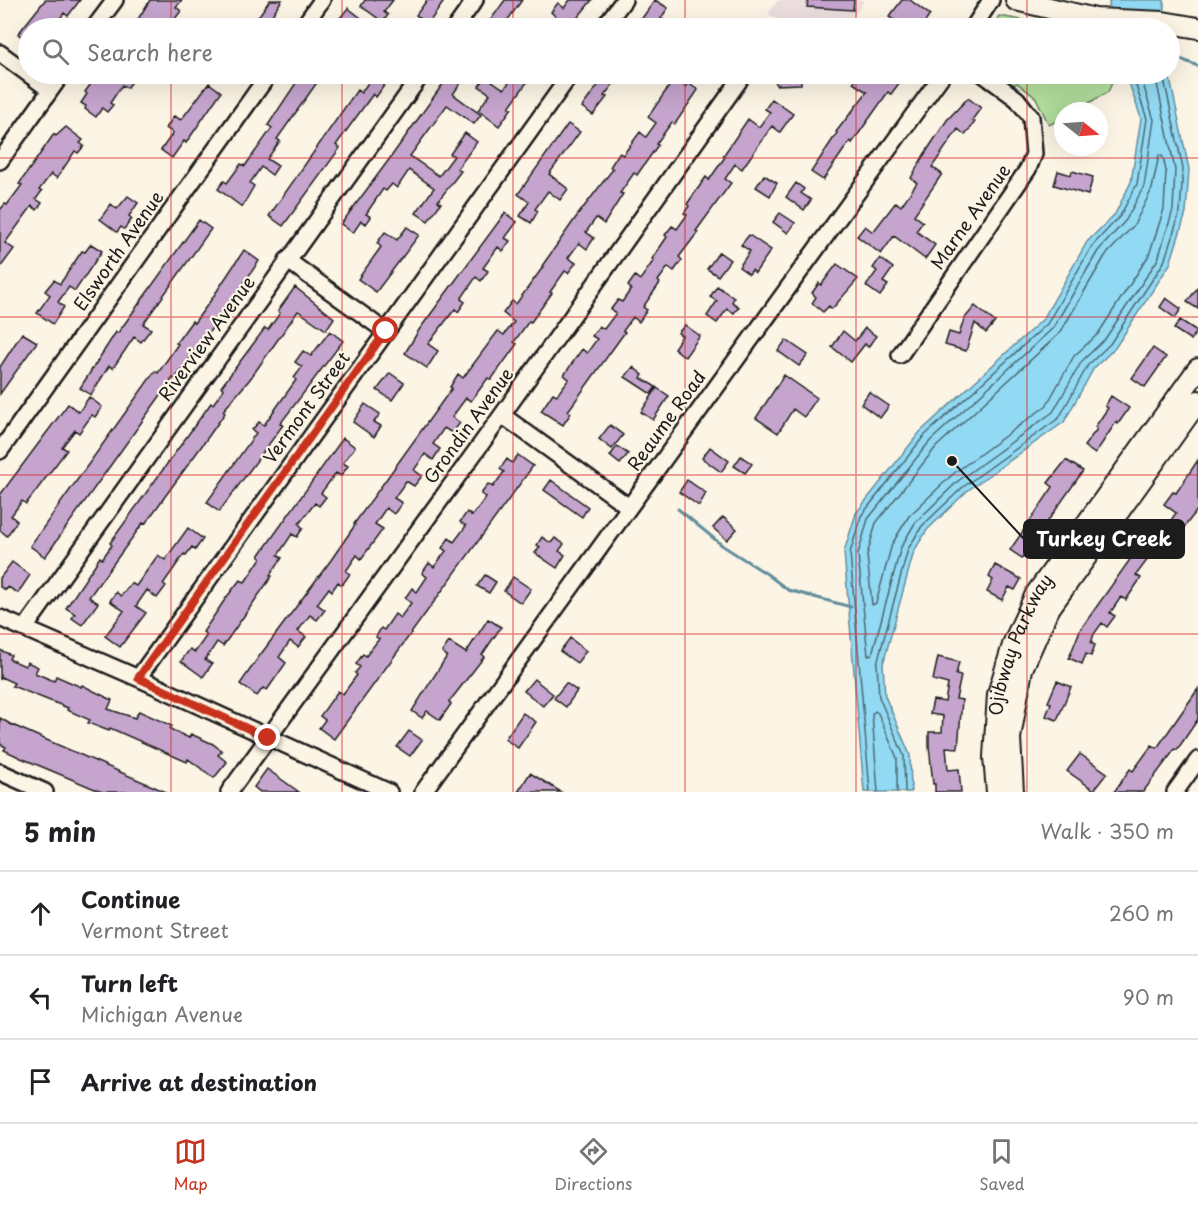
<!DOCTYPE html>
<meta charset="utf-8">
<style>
body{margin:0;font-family:"Playpen Sans",sans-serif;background:#f6f6f6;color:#202124}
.compass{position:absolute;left:1054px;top:102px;width:54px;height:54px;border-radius:50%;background:#fff;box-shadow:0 6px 24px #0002;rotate:107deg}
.stop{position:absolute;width:18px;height:18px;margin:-14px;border:4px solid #c8321e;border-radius:50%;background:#fff}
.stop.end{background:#c8321e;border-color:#fff;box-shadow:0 2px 6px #0008}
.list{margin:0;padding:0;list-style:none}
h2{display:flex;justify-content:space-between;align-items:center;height:78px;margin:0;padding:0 24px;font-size:26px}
h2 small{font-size:20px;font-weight:400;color:#757577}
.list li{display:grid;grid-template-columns:39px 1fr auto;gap:18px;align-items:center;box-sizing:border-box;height:84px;padding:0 24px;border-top:2px solid #e0e0e0}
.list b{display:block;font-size:22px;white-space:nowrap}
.list p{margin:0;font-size:20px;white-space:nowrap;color:#757577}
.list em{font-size:20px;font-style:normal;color:#757577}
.icon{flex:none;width:33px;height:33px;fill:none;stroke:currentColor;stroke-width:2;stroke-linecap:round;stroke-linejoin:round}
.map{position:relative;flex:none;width:1198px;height:792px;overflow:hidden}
.search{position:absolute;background:#fff;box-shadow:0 6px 24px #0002;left:18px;right:18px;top:18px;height:66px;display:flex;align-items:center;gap:15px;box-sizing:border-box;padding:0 21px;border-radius:33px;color:#757577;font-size:22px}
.sheet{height:330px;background:#fff}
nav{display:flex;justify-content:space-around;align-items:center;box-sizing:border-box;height:84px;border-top:2px solid #e0e0e0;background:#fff;font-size:16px;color:#757577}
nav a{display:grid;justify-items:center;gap:3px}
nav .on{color:#c8321e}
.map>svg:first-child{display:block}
.built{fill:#ecddde}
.green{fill:#b3e09f;stroke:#687e5e;stroke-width:1.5}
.water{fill:#92d9f3;stroke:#638d9d;stroke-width:1.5}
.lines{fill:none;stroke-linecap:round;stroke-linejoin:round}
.shore{stroke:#4b6872;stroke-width:1.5}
.stream{stroke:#638d9d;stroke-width:3}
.building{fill:#c5a4ce;stroke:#1c1c1c;stroke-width:1.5}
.minor-casing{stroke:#1c1c1c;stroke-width:20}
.major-casing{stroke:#1c1c1c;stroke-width:24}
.minor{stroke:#fcf5e5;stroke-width:15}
.major{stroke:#fcf5e5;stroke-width:20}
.route{stroke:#c8321e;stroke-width:8}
.grid{fill:none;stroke:#d62828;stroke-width:1.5;stroke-opacity:0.55}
.labels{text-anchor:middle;stroke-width:4.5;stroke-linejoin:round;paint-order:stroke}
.street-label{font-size:18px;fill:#1c1c1c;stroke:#fcf5e5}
.leader{fill:none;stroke:#1c1c1c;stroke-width:2}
.callout-dot{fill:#1c1c1c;stroke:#fcf5e5;stroke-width:2}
.callout{fill:#1c1c1c;stroke:#1c1c1c;stroke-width:2}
.callout-label{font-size:20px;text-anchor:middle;font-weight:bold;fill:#fff}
</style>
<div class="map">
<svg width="1198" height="792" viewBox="0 0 1198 792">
<rect width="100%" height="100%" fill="#fcf5e5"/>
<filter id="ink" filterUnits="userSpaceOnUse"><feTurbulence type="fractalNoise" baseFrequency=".0167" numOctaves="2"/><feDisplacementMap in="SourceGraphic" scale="12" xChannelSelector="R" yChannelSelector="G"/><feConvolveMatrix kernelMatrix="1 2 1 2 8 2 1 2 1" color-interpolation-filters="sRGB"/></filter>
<g filter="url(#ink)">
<path class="built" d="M778,0H864L847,28H811L784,23L768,14Z"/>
<path class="green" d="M999,16L1069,28H991Z
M997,74H1116L1108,92L1075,111H1063V118L1049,125L1036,98L1017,83L1011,86Z"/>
<path class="water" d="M1110,0H1164V28H1113L1109,3Z
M1126,74H1169L1189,169L1186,213L1170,264L1115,348L1094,368L1064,422L967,491L927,530L914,551L883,664L885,696L910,755L911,792H864L844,552L856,513L920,432L1043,319L1087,242L1115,214L1131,182L1141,118Z"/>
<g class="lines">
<path class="shore" d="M1140,74L1154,120L1144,186L1126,220L1098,251L1053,328L930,441L868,519L858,554L868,656L872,654L901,547L915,523L958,481L1053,412L1082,361L1105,339L1158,259L1173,210L1175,170L1155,74
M1159,155L1163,157L1166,171L1164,209L1149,255L1098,334L1074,356L1046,406L953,474L909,516L892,544L876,603L872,605L867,555L876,523L936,447L1060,333L1105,256L1134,225L1152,189Z
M870,792L850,553L861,516L924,436L1047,324L1092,246L1120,216L1137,184L1147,119L1132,74
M878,792L872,714L875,711L878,713L897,758V792
M905,792L904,756L879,697L877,664L908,549L922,526L963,487L1059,418L1088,365L1110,344L1164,262L1180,212L1183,169L1163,74"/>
<path class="stream" d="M1170,55L1198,66
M678,509L723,546L767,574L788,590L851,607"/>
</g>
<path class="building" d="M45,0H80L68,16L64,13L53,28H28V42L18,34Z
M150,0H182L176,7L181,11L168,28H135L141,21L138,19Z
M270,0H282L272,15L278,20L271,28H250Z
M365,0H393L384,12L388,15L383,22L361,6Z
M427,0H445L428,24L416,15Z
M505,0H522L502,28H492L487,25Z
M570,0H592L569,28H547L556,17L551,12L558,3L564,8Z
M655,0L668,8L661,18L668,23L664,28H635Z
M808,0H854L853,10L807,7Z
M902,0H910L930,15L921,28H906L889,17Z
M348,8L361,18L353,28H332Z
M98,74H138L127,88L122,85L110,103L113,105L107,112L102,108L96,117L85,109L86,106L81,103L87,94L85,92Z
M302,74H323L277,139L280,141L267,159L278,166L272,175L261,167L250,183L254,186L242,207L218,189L224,181L227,183L241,164L245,166L272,128L268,125Z
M374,74H392L376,97L373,94L336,145L340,148L283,226L269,216L357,90L361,93Z
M450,74L463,80L453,94L481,115L474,124L447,105L410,156L439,176L454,156L450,154L465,133L477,142L457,169L461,171L438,201L441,203L428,221L416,213L434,188L409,170L397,188L392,184L386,191L383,189L366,214L371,217L366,224L361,221L353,233L341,224L388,161Z
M516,74L528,81L509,107L512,108L499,126L478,110L490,94L479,86L486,77L504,89Z
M593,74H621L604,96L607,97L593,115L582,107L602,80Z
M775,74H801V84L776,85Z
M859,74L872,81L877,74H889L900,82L891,94L888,92L852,143L850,141L823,180L811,172L837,133L836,132L867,92L853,83Z
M674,79L685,87L688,83L698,90L675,124L672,122L656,144L658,145L637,175L634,173L620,193L623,194L604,224L596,218L586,232L594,238L587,249L579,243L568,258L576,263L568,273L565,271L550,292L552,293L531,322L529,321L514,342L517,344L491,380L488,378L471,401L466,398L452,417L460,423L452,433L444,428L433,444L440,449L433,460L425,454L414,470L422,476L414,486L406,481L394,498L402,503L394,514L386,508L375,524L383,529L361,559L357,555L346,571L350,574L342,585L338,582L332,591L329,588L317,604L325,610L317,620L310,615L298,631L306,637L298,647L290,641L279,657L286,663L267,690L263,688L257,696L240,684L258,658L331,560L355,525L354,524L452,388L450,387L458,374L463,378L498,331L504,335L514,322L503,313L512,301L516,304L543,267L542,266L577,216L613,169L610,167L619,153L623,155L640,132L646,137L656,123L648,117Z
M209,83L221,92L186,143L184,141L172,158L161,150L173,133L166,128L174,116L181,120Z
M968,98L981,108L972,120L975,122L965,135L958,129L932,167L942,174L914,215L923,222L916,231L935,245L925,259L894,236L881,254L857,236L865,226L873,232L896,202L901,206L917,183L911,178L924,155L947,120Z
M772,99L793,114L780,132L772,126L742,169L735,164L725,179L731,183L696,231L698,232L679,257L682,260L674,271L668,267L658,281L660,283L643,307L647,310L639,322L633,317L623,331L625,332L568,411L571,413L563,425L541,411L553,393L557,395L569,379L564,375L582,349L587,353L597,339L592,336L599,326L604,329L616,313L611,309L618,300L622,302L631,289L628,286L635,276L640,280L654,260L652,259L667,237L665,235L672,226L677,229L687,215L684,213L689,206L687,204L706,177L709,180L725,157L723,156L748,119L759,127L770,112L765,109Z
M568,124L580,132L549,174L568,189L560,200L548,191L535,209L538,211L531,223L520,216L529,202L518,194Z
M66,127L83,140L80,143L84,146L78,153L75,151L57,178L51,174L39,190L42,191L36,199L42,203L37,210L32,206L5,243L14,249L0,268V210L5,204L7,205L22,185L19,184L54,134L56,136Z
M1058,171L1071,175L1072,171L1093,177L1088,195L1054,185Z
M764,175L777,183L770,196L756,187Z
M796,183L804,189L801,193L811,200L804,210L786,197Z
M128,196L138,203L129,216L132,219L124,229L121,227L117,232L100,219L111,204L117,209Z
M505,213L517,222L505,238L510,241L503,251L498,247L483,268L488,271L481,281L476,277L461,299L465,302L458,312L455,309L428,344L438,351L427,368L405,353L419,330Z
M780,213L795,223L788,233L773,222Z
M199,220L211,229L143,324L151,329L141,342L134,337L113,368L109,366L91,395L80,388L116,332L118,333Z
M407,227L419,235L376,292L358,279L381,247L377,243L385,232L397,240Z
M749,235L771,250L755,273L752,270L749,274L739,267L750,251L741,245Z
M91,244L102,251L75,291L69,287L58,302L64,307L53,324L37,313L50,295L45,291L54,280L60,284L82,251L85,252Z
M244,250L259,261L233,299L175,379L173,378L45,557L30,546L155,371L158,373L178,344L176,343L192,321L194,323L211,300Z
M719,252L730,260L718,276L707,269Z
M880,258L893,268L883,282L888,285L880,296L866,286L877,271L873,268Z
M837,264L858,279L832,309L829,306L823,312L812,303L816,297L812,293L819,283L821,285Z
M717,286L734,298L732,302L739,307L734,313L727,309L717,323L707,316L717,301L710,297Z
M295,287L334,318L326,330L298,311L250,379L223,411L225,413L206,440L145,524L143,523L89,597L98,603L82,625L72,618L75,614L66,608L100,557L102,559L112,545L110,543L211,403L213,404L224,389L221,387L233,371L265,328L268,330L280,313L278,311Z
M1198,287V309L1187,302Z
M1166,298L1181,309L1175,318L1160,307Z
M975,306L995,322L986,333L975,323L966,351L945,345L949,332L959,335L964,319Z
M1180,320L1197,331L1191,340L1174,329Z
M685,325L700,336L685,357L674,348L682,336L678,333Z
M865,328L876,336L868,347L865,344L851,362L832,347L843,331L855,341Z
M330,331L343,341L280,424L283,425L219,512L207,502L256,433L252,430L259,422L264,425L296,380L294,378L302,367L295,362L303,351L311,356Z
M22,333L37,342L0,394V367Z
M786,340L808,355L799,366L778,351Z
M1153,348L1166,357L1145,387L1132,378Z
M633,367L643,375L641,378L656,387L651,394L625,377Z
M390,373L404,383L392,400L377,390Z
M784,375L817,398L804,417L793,409L778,433L756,418Z
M657,388L669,396L653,420L641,412Z
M869,392L889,406L880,418L861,404Z
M1111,396L1129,408L1118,424L1116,422L1095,454L1084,446L1097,429L1095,427L1108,408L1105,406Z
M89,397L102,407L95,417L92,415L79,433L75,430L62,447L67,450L26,504L22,501L11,516L17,521L7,536L0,530V495L68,404L79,412Z
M365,404L380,414L374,422L381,426L374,437L353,422Z
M610,425L623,435L612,449L599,439Z
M343,438L355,447L343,463L348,466L341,476L336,473L321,493L326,497L319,506L315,503L299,524L303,528L297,537L292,534L278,555L282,558L270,575L272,576L223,646L217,642L205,660L212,664L203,677L181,661L190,649L195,652L207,635L203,632L226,598L240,580L245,582L261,558L259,556Z
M617,446L628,454L620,464L610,456Z
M710,447L729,461L721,472L702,458Z
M518,455L533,466L334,739L319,728L325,720L320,716L338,691L343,694L357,675L355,673L360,667L356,664L363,654L366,656L379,639L376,637L381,628L384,630L395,614L400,618L411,603L405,598L412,588L417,592L427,577L422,573L429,563L434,567L446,551L442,548L449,538L454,542L466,526L460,522L467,512L472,516L486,497L481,494L488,484L493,487L504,472L500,469L507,459L512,463Z
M741,456L752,464L745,473L734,466Z
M1066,460L1083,471L1022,558L1010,550L1053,487L1048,483Z
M1198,460V509L1179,534L1167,526L1176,513L1164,504L1173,492L1176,493Z
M551,480L588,507L582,517L544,490Z
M687,480L706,493L699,506L679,492Z
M723,517L737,529L727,540L713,528Z
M188,528L203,539L195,550L192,547L186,555L184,554L163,584L166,586L157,598L147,590L136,606L146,613L120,647L105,636L124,611L110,601L116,592L121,596L131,583L136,586L158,555L165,560Z
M1148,534L1160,543L1136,575L1141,578L1126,600L1121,597L1110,613L1115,616L1107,627L1102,623L1094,634L1091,643L1095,645L1091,656L1086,654L1082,664L1069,658L1080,630Z
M542,537L551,543L555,538L564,544L559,551L565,555L557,568L535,553L540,547L537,545Z
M12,562L30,575L18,593L8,587L6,590L0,587V578Z
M995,565L1021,579L1015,590L1009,587L1002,600L987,592L993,580L989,577Z
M485,575L496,582L489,593L477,586Z
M513,577L531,589L521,603L504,591Z
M488,619L501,627L482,655L484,657L449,702L451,704L440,720L427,711L422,718L412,711L447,656L442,652L449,642L466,653Z
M570,638L586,651L577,663L560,651Z
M0,650L11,655L9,659L25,666L27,662L38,667L35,673L54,681L56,676L81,687L82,685L112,700L108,709L135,718L139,711L172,726L170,729L189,738L191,734L213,744L222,751L218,755L227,762L214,778L188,759L187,762L110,728L109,731L88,723L90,720L67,710L68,708L12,686L14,683L1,677L0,680Z
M938,657L959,662L956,675L961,676L956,699L962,700L958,748L946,747L948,770L959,769L961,792H935V784H933L929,746V732H942L943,716L930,714L933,700L945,702L948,684L933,680Z
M534,679L553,694L543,706L524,691Z
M1057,681L1071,687L1057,720L1046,716L1051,703L1048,702Z
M566,683L577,691L566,707L554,698Z
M1198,689V719L1177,750L1175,749L1143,792H1114L1130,769L1133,771L1152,745L1157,748Z
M523,713L536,722L518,748L505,739Z
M0,718L10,724L166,792H102L21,758L4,750L6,747L0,744Z
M409,731L422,740L410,756L397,747Z
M1080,754L1107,773L1094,790L1067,771Z
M267,769L299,792H260L254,787Z
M530,773L561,792H518Z"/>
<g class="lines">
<defs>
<path id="minor" d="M94,28L115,0
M302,28L322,0
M455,28L475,0
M603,28L624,0
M973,28L991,0
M0,53L50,90
M0,161L62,74
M287,260L385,331
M900,355L1028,169L1034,154L1031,117L1017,99L983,74
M502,415L629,507
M0,451L269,74
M0,618L138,678L389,792
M25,628L422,74
M138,678L571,74
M0,772L45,792
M229,792L502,415L739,81
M423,792L943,74
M1175,792L1198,760"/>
<g id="major">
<path d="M1016,0L1095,19L1163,22L1198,28"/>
<path id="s1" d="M997,792L994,757L998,694L1014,642L1036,594L1198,369"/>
<path d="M1013,792L1010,738L1022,669L1048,610L1198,401"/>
</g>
</defs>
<use href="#minor" class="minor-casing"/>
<use href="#major" class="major-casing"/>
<use href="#minor" class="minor"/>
<use href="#major" class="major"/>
</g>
</g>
<g class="lines" filter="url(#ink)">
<path class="route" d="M268,738L138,678L386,331"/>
</g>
<path class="grid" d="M171,0V28M342,0V28M513,0V28M685,0V28M856,0V28M1027,0V28M171,74V792M342,74V792M513,74V792M685,74V792M856,74V792M1027,74V792M0,158H1198M0,317H1198M0,475H1198M0,634H1198"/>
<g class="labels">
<g class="street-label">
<text transform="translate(971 217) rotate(-55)" y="6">Marne Avenue</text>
<text transform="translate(119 251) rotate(-55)" y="6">Elsworth Avenue</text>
<text transform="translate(207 339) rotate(-54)" y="6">Riverview Avenue</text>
<text transform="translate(307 408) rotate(-54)" y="6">Vermont Street</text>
<text transform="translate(667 421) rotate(-54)" y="6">Reaume Road</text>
<text transform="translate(469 426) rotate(-54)" y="6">Grondin Avenue</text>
<text dy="6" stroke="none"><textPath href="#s1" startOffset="152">Ojibway Parkway</textPath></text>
</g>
</g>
<path class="leader" d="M952 461L1024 539"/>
<circle class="callout-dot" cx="952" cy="461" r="6"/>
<rect class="callout" x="1024" y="520" width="160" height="38" rx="6"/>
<g class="callout-label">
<text x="1104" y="546">Turkey Creek</text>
</g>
</svg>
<svg class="compass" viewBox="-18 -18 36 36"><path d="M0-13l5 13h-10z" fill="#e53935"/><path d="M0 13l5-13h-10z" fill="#757577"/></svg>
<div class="stop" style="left:386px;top:331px"></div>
<div class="stop end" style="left:268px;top:738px"></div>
<div class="search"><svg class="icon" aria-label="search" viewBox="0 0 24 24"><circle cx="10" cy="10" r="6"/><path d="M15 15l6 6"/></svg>Search here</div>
</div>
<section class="sheet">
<h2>5 min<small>Walk · 350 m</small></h2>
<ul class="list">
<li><svg class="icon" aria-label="ahead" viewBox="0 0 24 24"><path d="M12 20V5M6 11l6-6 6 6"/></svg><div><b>Continue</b><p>Vermont Street</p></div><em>260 m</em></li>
<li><svg class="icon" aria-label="left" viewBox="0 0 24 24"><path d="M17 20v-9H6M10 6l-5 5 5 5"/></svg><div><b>Turn left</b><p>Michigan Avenue</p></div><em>90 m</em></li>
<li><svg class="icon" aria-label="arrive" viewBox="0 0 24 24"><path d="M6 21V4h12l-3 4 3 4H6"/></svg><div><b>Arrive at destination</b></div></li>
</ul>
</section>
<nav>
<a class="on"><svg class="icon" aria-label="map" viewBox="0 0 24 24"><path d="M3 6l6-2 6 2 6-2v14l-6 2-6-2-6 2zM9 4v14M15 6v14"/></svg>Map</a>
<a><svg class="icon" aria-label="directions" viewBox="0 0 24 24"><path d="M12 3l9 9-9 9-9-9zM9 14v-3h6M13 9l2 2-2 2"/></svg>Directions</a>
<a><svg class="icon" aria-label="saved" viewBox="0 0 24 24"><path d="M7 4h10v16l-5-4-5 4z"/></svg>Saved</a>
</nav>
